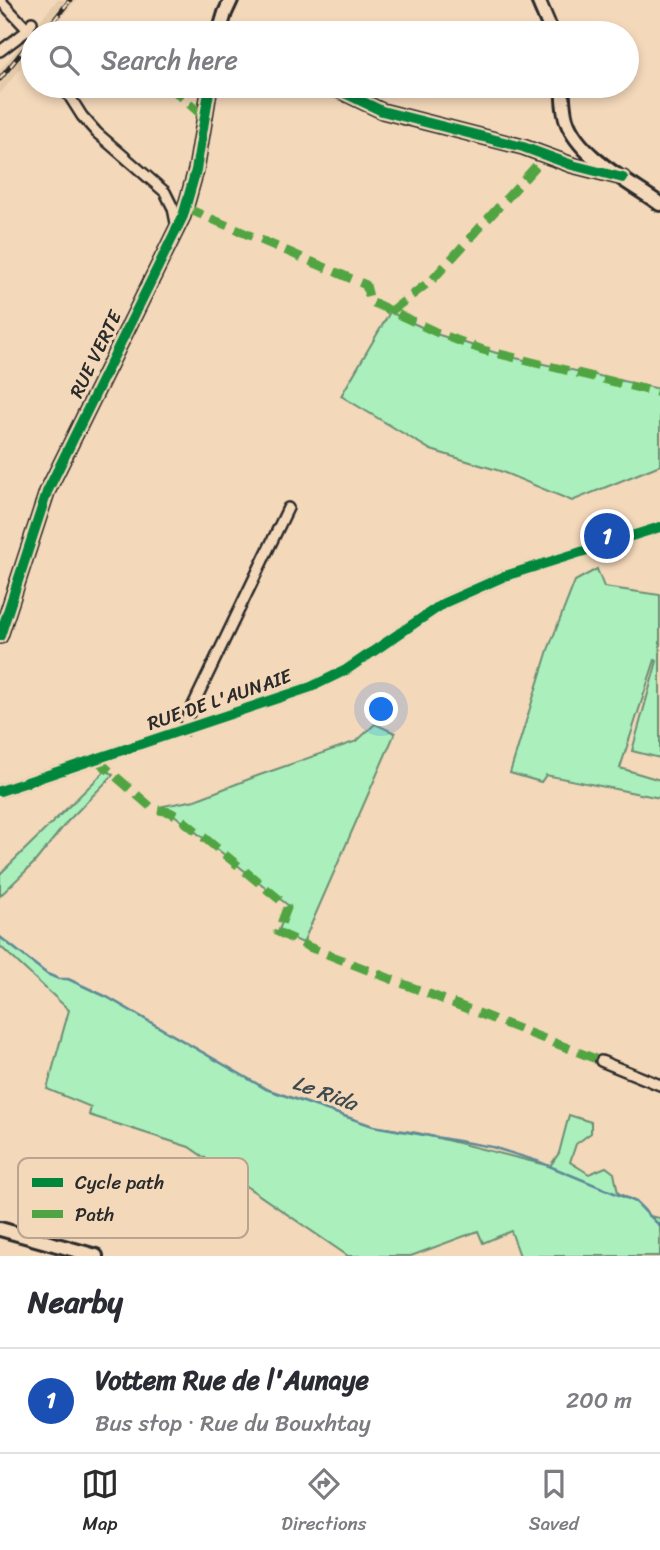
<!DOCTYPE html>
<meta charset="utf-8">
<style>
body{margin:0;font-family:Sriracha,sans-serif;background:#f7f7f7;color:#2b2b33}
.you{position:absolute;left:382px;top:710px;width:24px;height:24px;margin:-18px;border:5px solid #fff;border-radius:50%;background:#1a73e8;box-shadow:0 0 0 10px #1a73e833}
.badge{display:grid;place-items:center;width:46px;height:46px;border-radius:50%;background:#2b2b2b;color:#fff;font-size:23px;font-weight:700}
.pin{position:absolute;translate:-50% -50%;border:4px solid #fff;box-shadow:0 2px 7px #0006}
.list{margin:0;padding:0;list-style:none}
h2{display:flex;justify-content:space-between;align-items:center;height:91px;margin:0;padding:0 28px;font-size:30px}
h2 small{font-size:23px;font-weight:400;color:#7c7c81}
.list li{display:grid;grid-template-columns:46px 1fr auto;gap:21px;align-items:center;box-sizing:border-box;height:105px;padding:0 28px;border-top:2px solid #e1e1e2}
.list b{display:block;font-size:26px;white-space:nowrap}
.list p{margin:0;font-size:23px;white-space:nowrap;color:#7c7c81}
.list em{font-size:23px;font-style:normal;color:#7c7c81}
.icon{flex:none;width:38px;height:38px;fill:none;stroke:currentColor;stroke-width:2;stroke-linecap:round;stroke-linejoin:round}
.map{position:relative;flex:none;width:660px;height:1256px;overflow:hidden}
.search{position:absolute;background:#fff;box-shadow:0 4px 10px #0003;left:21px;right:21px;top:21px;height:77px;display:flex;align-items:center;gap:18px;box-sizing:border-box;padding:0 24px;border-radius:38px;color:#7c7c81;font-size:26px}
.sheet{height:196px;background:#fff}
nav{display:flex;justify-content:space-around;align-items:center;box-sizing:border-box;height:98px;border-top:2px solid #e1e1e2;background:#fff;font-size:19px;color:#7c7c81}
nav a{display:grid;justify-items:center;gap:4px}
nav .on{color:#2b2b2b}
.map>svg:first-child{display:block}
.built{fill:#e5cba9}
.green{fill:#abf0bc;stroke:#6b8e74;stroke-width:2}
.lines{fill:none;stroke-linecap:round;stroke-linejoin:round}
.stream{stroke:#5d8b97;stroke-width:2.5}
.street-casing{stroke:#2b2b2b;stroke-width:14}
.secondary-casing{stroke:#2b2b2b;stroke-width:18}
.street{stroke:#f4d8ba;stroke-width:9}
.secondary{stroke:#f4d8ba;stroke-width:12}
.rail-casing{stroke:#2b2b2b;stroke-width:5}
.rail{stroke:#f4d8ba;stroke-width:2.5;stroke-dasharray:8;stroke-linecap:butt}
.quiet{stroke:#51a443;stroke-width:9;stroke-dasharray:18 9;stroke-linecap:butt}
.cycleway-casing{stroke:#f4d8ba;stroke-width:15}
.cycleway{stroke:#00873e;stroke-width:10}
.labels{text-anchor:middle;stroke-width:6;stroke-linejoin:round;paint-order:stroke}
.street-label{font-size:19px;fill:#2b2b2b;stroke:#f4d8ba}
.water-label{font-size:21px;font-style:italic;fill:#3c4b4f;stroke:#f4d8ba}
.key{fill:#f4d8ba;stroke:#b8a48f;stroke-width:2}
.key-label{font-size:19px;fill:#2b2b2b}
</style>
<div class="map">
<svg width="660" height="1256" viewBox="0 0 660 1256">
<rect width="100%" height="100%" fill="#f4d8ba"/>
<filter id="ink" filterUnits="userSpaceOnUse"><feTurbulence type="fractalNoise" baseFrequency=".0143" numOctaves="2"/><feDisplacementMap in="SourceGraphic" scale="14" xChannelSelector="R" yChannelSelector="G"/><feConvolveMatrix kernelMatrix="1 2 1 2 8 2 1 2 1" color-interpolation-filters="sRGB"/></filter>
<g filter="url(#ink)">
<path class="built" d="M57,0H76L49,33H33V52L0,94V70Z"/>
<path class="green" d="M390,312L436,334L506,356L660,389V465L572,501L500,471L431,450L341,396Z
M597,569L604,587L660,595V758L632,751L657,661L655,660L620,768L660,780V798L546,775L541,782L510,773L548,650L575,581Z
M375,724L395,733L303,943L278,932L289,906L163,806L195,800L257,776L357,741Z
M106,770L113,775L67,822L34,863L0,896V874Z
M0,937L47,974L59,979H68L107,997L266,1089L373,1126L418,1133L550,1166L559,1153L569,1115L591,1122V1133L576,1144L570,1162L589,1174L606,1167L614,1173L618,1193L636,1202L649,1216L660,1218V1256H520L511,1231L483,1243L478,1231L411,1256H348L189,1147L89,1115L91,1107L47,1089L69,1010L0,946Z"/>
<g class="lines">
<path class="stream" d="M0,937L47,974L59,979H68L107,997L266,1089L373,1126L492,1147L537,1161L636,1202L660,1226"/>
<defs>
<path id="street" d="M0,0L28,30
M0,51L28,30L32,22
M63,86L82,116L97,133L165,192L173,208L177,228
M185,730L186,720L288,508
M0,791L311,687L346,670L444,603L505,576L660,527
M601,1061L660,1085"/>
<path id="secondary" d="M538,0L552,33
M219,33L225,13L231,0
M330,86L382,111L523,147L572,165L623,178
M562,86C563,96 563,109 566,119C577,156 629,182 660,204
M0,636L47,492L183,216L196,170L210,86
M0,1229L96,1256"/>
</defs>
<use href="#street" class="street-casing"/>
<use href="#secondary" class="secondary-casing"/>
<use href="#street" class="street"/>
<use href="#secondary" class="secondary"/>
<defs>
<path id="rail" d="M44,33L70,0
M0,79L33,38"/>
</defs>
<use href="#rail" class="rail-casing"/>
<use href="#rail" class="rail"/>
<path class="quiet" d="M169,86L204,117
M186,208L366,285L370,301L438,333L483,350L660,393
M390,312L433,279L537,165L543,154
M96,759L153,809L170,812L179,817L285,904L287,908L278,932L309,947L601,1061"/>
<defs>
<path id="cycleway" d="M330,86L382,111L523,147L572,165L623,178
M0,636L47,492L183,216L196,170L210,86
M0,791L311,687L346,670L444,603L505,576L660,527"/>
</defs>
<use href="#cycleway" class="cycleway-casing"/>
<use href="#cycleway" class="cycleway"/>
</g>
</g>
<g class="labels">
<g class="street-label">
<text transform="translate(95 354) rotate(-64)" y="7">RUE VERTE</text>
<text transform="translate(219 699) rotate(-19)" y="7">RUE DE L'AUNAIE</text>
</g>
<g class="water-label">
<text transform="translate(325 1093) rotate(20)" y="7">Le Rida</text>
</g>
</g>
<rect x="18" y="1158" width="230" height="80" rx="10" class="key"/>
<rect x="32" y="1178" width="31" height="9" fill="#00873e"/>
<rect x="32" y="1210" width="31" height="8" fill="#51a443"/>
<g class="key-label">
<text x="75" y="1189">Cycle path</text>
<text x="75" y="1221">Path</text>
</g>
</svg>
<div class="you"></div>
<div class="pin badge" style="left:607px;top:536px;background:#1a4fb4">1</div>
<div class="search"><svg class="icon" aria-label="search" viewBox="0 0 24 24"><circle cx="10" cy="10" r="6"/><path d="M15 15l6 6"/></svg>Search here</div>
</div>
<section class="sheet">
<h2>Nearby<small></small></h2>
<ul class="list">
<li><span class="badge" style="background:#1a4fb4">1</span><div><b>Vottem Rue de l'Aunaye</b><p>Bus stop · Rue du Bouxhtay</p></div><em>200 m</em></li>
</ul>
</section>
<nav>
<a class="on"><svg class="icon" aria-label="map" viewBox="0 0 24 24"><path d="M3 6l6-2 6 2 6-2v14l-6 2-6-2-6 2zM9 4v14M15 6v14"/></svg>Map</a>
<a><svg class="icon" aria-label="directions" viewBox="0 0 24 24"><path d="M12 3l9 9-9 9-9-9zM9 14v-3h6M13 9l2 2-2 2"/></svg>Directions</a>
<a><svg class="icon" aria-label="saved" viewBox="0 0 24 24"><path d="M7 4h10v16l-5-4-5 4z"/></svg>Saved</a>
</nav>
